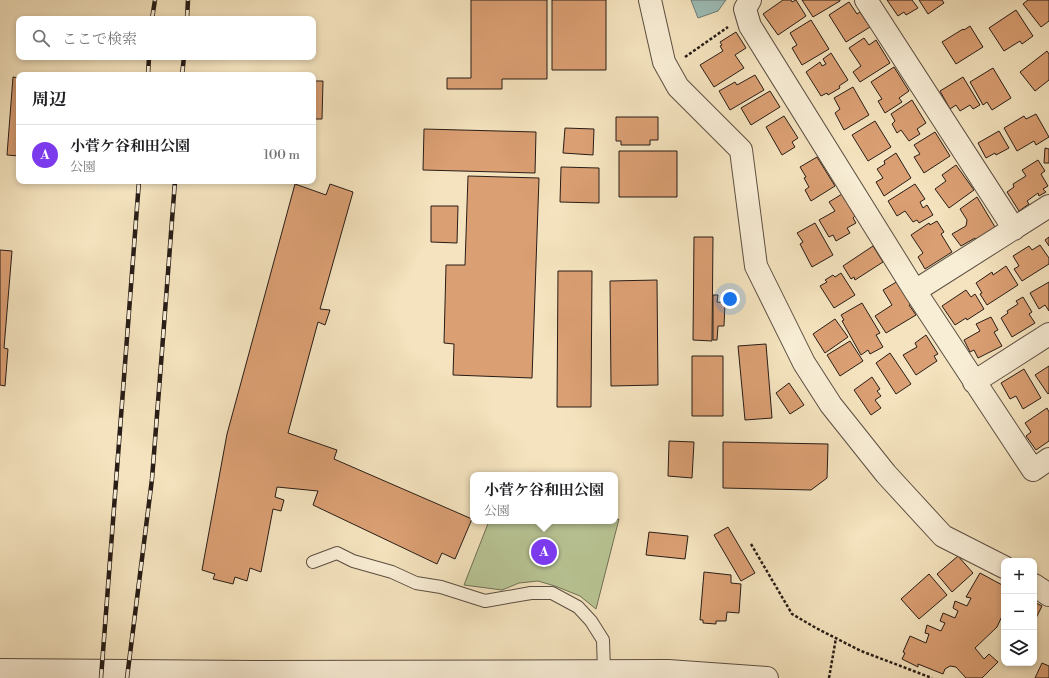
<!DOCTYPE html>
<html lang="ja">
<meta charset="utf-8">
<style>
body{margin:0;font-family:"Libre Bodoni","Noto Serif JP",serif;background:#f6f6f6;color:#202124}
.controls{position:absolute;right:12px;bottom:12px;display:grid;overflow:hidden;border-radius:8px;box-shadow:0 2px 6px #0003}
.controls button{width:36px;height:36px;display:grid;place-items:center;padding:0;border:0;border-bottom:1px solid #e0e0e0;background:#fff;color:#202124;font:20px sans-serif}
.you{position:absolute;left:730px;top:299px;width:14px;height:14px;margin:-10px;border:3px solid #fff;border-radius:50%;background:#1a73e8;box-shadow:0 0 0 6px #1a73e833}
.badge{display:grid;place-items:center;width:26px;height:26px;border-radius:50%;background:#7c3aed;color:#fff;font-size:13px;font-weight:700}
.pin{position:absolute;translate:-50% -50%;border:2px solid #fff;box-shadow:0 1px 4px #0006}
.popup{position:absolute;left:470px;top:472px;width:148px;height:52px;box-sizing:border-box;display:grid;place-content:center;border-radius:8px;background:#fff;filter:drop-shadow(0 1px 3px #0005);font-size:13px;white-space:nowrap;color:#757577}
.popup b{font-size:15px;color:#202124}
.popup::after{content:'';position:absolute;left:50%;top:100%;margin-left:-8px;border:8px solid transparent;border-top-color:#fff}
.list{margin:0;padding:0;list-style:none}
h2{display:flex;justify-content:space-between;align-items:center;height:52px;margin:0;padding:0 16px;font-size:17px}
h2 small{font-size:13px;font-weight:400;color:#757577}
.list li{display:grid;grid-template-columns:26px 1fr auto;gap:12px;align-items:center;box-sizing:border-box;height:60px;padding:0 16px;border-top:1px solid #e0e0e0}
.list b{display:block;font-size:15px;white-space:nowrap}
.list p{margin:0;font-size:13px;white-space:nowrap;color:#757577}
.list em{font-size:13px;font-style:normal;color:#757577}
.icon{flex:none;width:22px;height:22px;fill:none;stroke:currentColor;stroke-width:2;stroke-linecap:round;stroke-linejoin:round}
.map{position:relative;flex:none;width:1049px;height:678px;overflow:hidden}
.search{position:absolute;background:#fff;box-shadow:0 2px 6px #0003;left:16px;top:16px;width:300px;height:44px;display:flex;align-items:center;gap:10px;box-sizing:border-box;padding:0 14px;border-radius:8px;color:#757577;font-size:15px}
.panel{position:absolute;background:#fff;box-shadow:0 2px 6px #0003;left:16px;top:72px;width:300px;height:112px;border-radius:8px}
.map>svg:first-child{display:block}
.green{fill:#b8c494;stroke:#707056}
.water{fill:#9dbdb7;stroke:#6e7d77}
.building{fill:#da9f73;stroke:#281d17}
.lines{fill:none;stroke-linecap:round;stroke-linejoin:round}
.service-casing{stroke:#5b4e41;stroke-width:14}
.minor-casing{stroke:#5b4e41;stroke-width:24}
.tertiary-casing{stroke:#5b4e41;stroke-width:24}
.path{stroke:#281d17;stroke-width:2.5;stroke-dasharray:3 2;stroke-linecap:butt}
.service{stroke:#f8edd5;stroke-width:12}
.minor{stroke:#f8edd5;stroke-width:22}
.tertiary{stroke:#f8edd5;stroke-width:22}
.rail-casing{stroke:#281d17;stroke-width:4.5}
.rail{stroke:#f8edd5;stroke-width:3;stroke-dasharray:9;stroke-linecap:butt}
</style>
<div class="map">
<svg width="1049" height="678" viewBox="0 0 1049 678">
<rect width="100%" height="100%" fill="#f4e3be"/>
<filter id="stains"><feTurbulence type="fractalNoise" baseFrequency=".005" numOctaves="4"/><feColorMatrix values="0 0 0 0 .2 0 0 0 0 .09 0 0 0 0 .02 0 0 0 .5 -.17"/></filter>
<radialGradient id="worn" r=".72"><stop offset=".6" stop-color="#630" stop-opacity="0"/><stop offset="1" stop-color="#630" stop-opacity=".3"/></radialGradient>
<path class="green" d="M619,519L596,609L580,596L555,586L538,581L519,583L502,590L464,585L489,521H541L549,522L615,521V520Z"/>
<path class="water" d="M691,0H726L718,11L698,18Z"/>
<path class="building" d="M471,0H547V79H502V89H447V78H471Z
M552,0H606V70H552Z
M783,0H791L792,2L796,0L806,16L778,35L763,14Z
M802,0H840V1L813,17Z
M887,0H912L918,8L906,15L904,12L898,16Z
M919,0H942L944,3L928,14Z
M1028,0H1049V21L1041,27L1023,4Z
M849,2L857,14L860,12L870,27L846,42L829,15Z
M1016,10L1033,36L1022,44L1020,41L1004,51L989,28Z
M811,20L829,49L802,65L792,48L797,45L790,33Z
M970,26L983,47L956,64L942,42L963,29L964,30Z
M736,32L746,48L735,55L744,68L714,87L700,65L723,51L720,46L722,45L720,42Z
M864,38L869,45L876,40L890,63L860,82L853,72L861,66L849,48Z
M1047,51L1049,54V80L1035,91L1020,72Z
M831,53L848,80L839,86L840,88L828,95L827,93L821,96L806,72L820,62L822,66L826,64L823,59Z
M894,67L909,91L899,98L902,102L885,113L878,101L882,99L871,82Z
M993,68L1011,98L992,110L987,102L983,105L970,82Z
M755,75L764,90L730,110L719,91L735,82L737,85Z
M13,77L19,78V156L7,155Z
M963,77L980,105L973,109L970,105L960,111L956,105L950,109L940,91Z
M313,81H323L322,119H313Z
M853,87L869,115L844,130L835,113L840,109L834,98Z
M770,91L780,107L751,125L741,108Z
M912,100L926,123L917,129L920,134L909,141L901,130L897,133L892,124L895,121L891,114Z
M1036,114L1049,137L1036,145L1034,141L1017,151L1004,128L1024,116L1026,119Z
M784,116L798,138L792,142L795,147L782,155L766,127Z
M616,117H658V140H650V145H621V141H616Z
M875,121L891,147L868,161L852,135Z
M565,128L594,129L593,155L563,153Z
M424,129L536,132L535,173L423,170Z
M999,131L1009,148L996,155L995,153L986,158L978,143Z
M935,132L950,156L924,173L914,157L920,154L914,145Z
M1045,148L1049,149V163H1044Z
M619,151H677V197H619Z
M896,153L911,178L884,196L876,182L883,178L877,169L885,164L884,161Z
M817,157L835,186L811,201L805,190L809,187L804,178L806,177L800,167Z
M1038,160L1045,171L1041,174L1048,186L1043,189L1046,192L1039,196L1038,193L1027,201L1029,204L1019,211L1007,192L1014,187L1013,184L1026,176L1022,170Z
M956,165L974,190L949,208L935,189L946,181L942,175Z
M561,167L599,168V203L560,202Z
M468,176L539,178L532,378L453,375L454,344L444,343L446,265H465Z
M295,184L326,195L330,184L353,192L320,309L330,310L325,325L318,322L288,433L337,450L334,459L472,519L455,559L442,553L437,564L313,505L318,491L277,487L275,497L284,500L281,511L273,509L261,572L250,568L247,581L235,577L233,584L213,579L215,574L202,570L227,434Z
M915,184L925,199L920,202L923,208L927,205L933,215L919,223L917,220L913,222L905,211L897,216L888,201Z
M842,194L855,216L853,218L856,223L847,228L850,233L836,241L833,235L829,237L819,220L835,211L829,202Z
M977,197L995,227L977,240L975,238L961,246L952,234L966,226L967,220L960,209Z
M431,206H458L457,243L431,242Z
M937,221L944,232L941,234L952,252L925,269L918,257L923,253L911,235L929,223L930,225Z
M815,223L833,255L812,267L800,244L803,242L797,233Z
M694,237H713L712,341L693,340Z
M1049,237V246L1045,240Z
M1040,245L1049,258V264L1022,281L1014,269L1019,266L1013,256L1029,246L1032,250Z
M873,246L883,262L855,280L854,277L851,279L843,266Z
M0,250L12,251L4,348L8,349L5,386L0,385Z
M1006,266L1018,285L987,305L980,294L982,293L976,283L992,272L993,275Z
M558,271H592L591,407H557Z
M841,273L855,295L834,308L820,286L827,282L825,280L833,275L835,277Z
M657,280L658,385L611,386L610,281Z
M898,281L912,304L909,305L916,315L886,333L875,316L892,305L883,290Z
M1049,282V311L1045,305L1039,309L1030,293Z
M966,290L971,297L975,294L984,309L967,320L966,318L955,325L942,306Z
M713,295H718L717,302L725,303L724,326H718L717,340H713Z
M1023,297L1032,312L1029,314L1035,323L1012,337L1001,318L1008,313L1007,311L1018,304L1016,301Z
M862,303L880,333L876,335L883,347L870,354L868,350L861,355L842,321L844,320L841,315Z
M991,317L998,330L994,332L1002,346L978,358L974,350L970,352L964,340L980,331L976,324Z
M835,319L848,337L825,353L813,334Z
M926,335L938,354L934,356L937,361L916,375L903,355L917,347L915,343Z
M850,341L863,361L840,376L827,355Z
M766,344L772,418L745,420L738,346Z
M890,353L911,384L896,394L876,363Z
M692,356H723V416H692Z
M1049,366V393L1048,394L1035,375Z
M1024,369L1041,398L1023,409L1016,396L1010,399L1001,383Z
M872,377L880,389L877,391L881,396L875,400L881,408L871,415L854,390Z
M789,383L804,405L790,414L776,393Z
M1047,408L1049,412V441L1036,450L1026,436L1031,432L1025,423Z
M669,441L694,442L692,478L668,476Z
M723,442L828,444L827,478L811,490L723,488Z
M728,527L755,573L741,581L714,535Z
M649,532L688,536L685,559L646,555Z
M958,556L973,573L952,592L937,574Z
M704,572L731,575V583L741,584L739,613L727,612L726,621H716V624L703,623V620H700Z
M980,573L1004,586V614H1003L997,627L975,648L984,659L989,654L998,662L982,678H966L956,667L950,666L945,669L943,674L918,664V667L902,659L905,653L903,652L910,636L926,643L929,634L925,633L927,625L941,631L945,623L940,621L943,613L955,618L958,611L953,608L955,601L967,606L971,598L966,597Z
M929,574L947,595L919,619L901,599Z
M1034,602L1042,606L1034,622Z
M1042,663L1049,666V678H1035Z"/>
<g class="lines">
<defs>
<path id="service" d="M313,562L337,553L353,561L392,572L416,583L441,587L485,601L531,593H552L578,607L591,621L603,640L604,671"/>
<path id="minor" d="M650,0L664,62L678,87L741,150L756,266L804,363L831,405L886,474L943,536L1004,567
M750,0L745,9L750,26L915,291L1033,470L1049,459
M866,0L1014,229
M915,291L1049,206
M974,382L1049,334
M1034,585L1049,595"/>
<path id="tertiary" d="M0,670L255,672L668,671L767,678"/>
</defs>
<use href="#service" class="service-casing"/>
<use href="#minor" class="minor-casing"/>
<use href="#tertiary" class="tertiary-casing"/>
<path class="path" d="M685,57L728,27
M751,544L792,614L816,628L861,651L932,678
M829,678L836,638"/>
<use href="#service" class="service"/>
<use href="#minor" class="minor"/>
<use href="#tertiary" class="tertiary"/>
<defs>
<path id="rail" d="M152,19L155,0
M187,19L188,0
M148,75L149,57
M182,75L184,57
M101,678L139,181
M127,678L152,479L162,351L175,181"/>
</defs>
<use href="#rail" class="rail-casing"/>
<use href="#rail" class="rail"/>
</g>
<rect width="100%" height="100%" filter="url(#stains)"/>
<rect width="100%" height="100%" fill="url(#worn)"/>
</svg>
<div class="controls">
<button>+</button>
<button>−</button>
<button><svg class="icon" aria-label="layers" viewBox="0 0 24 24"><path d="M12 4l9 5-9 5-9-5zM3 14l9 5 9-5"/></svg></button>
</div>
<div class="you"></div>
<div class="pin badge" style="left:544px;top:552px">A</div>
<div class="popup"><b>小菅ケ谷和田公園</b>公園</div>
<div class="search"><svg class="icon" aria-label="search" viewBox="0 0 24 24"><circle cx="10" cy="10" r="6"/><path d="M15 15l6 6"/></svg>ここで検索</div>
<section class="panel">
<h2>周辺<small></small></h2>
<ul class="list">
<li><span class="badge">A</span><div><b>小菅ケ谷和田公園</b><p>公園</p></div><em>100 m</em></li>
</ul>
</section>
</div>
